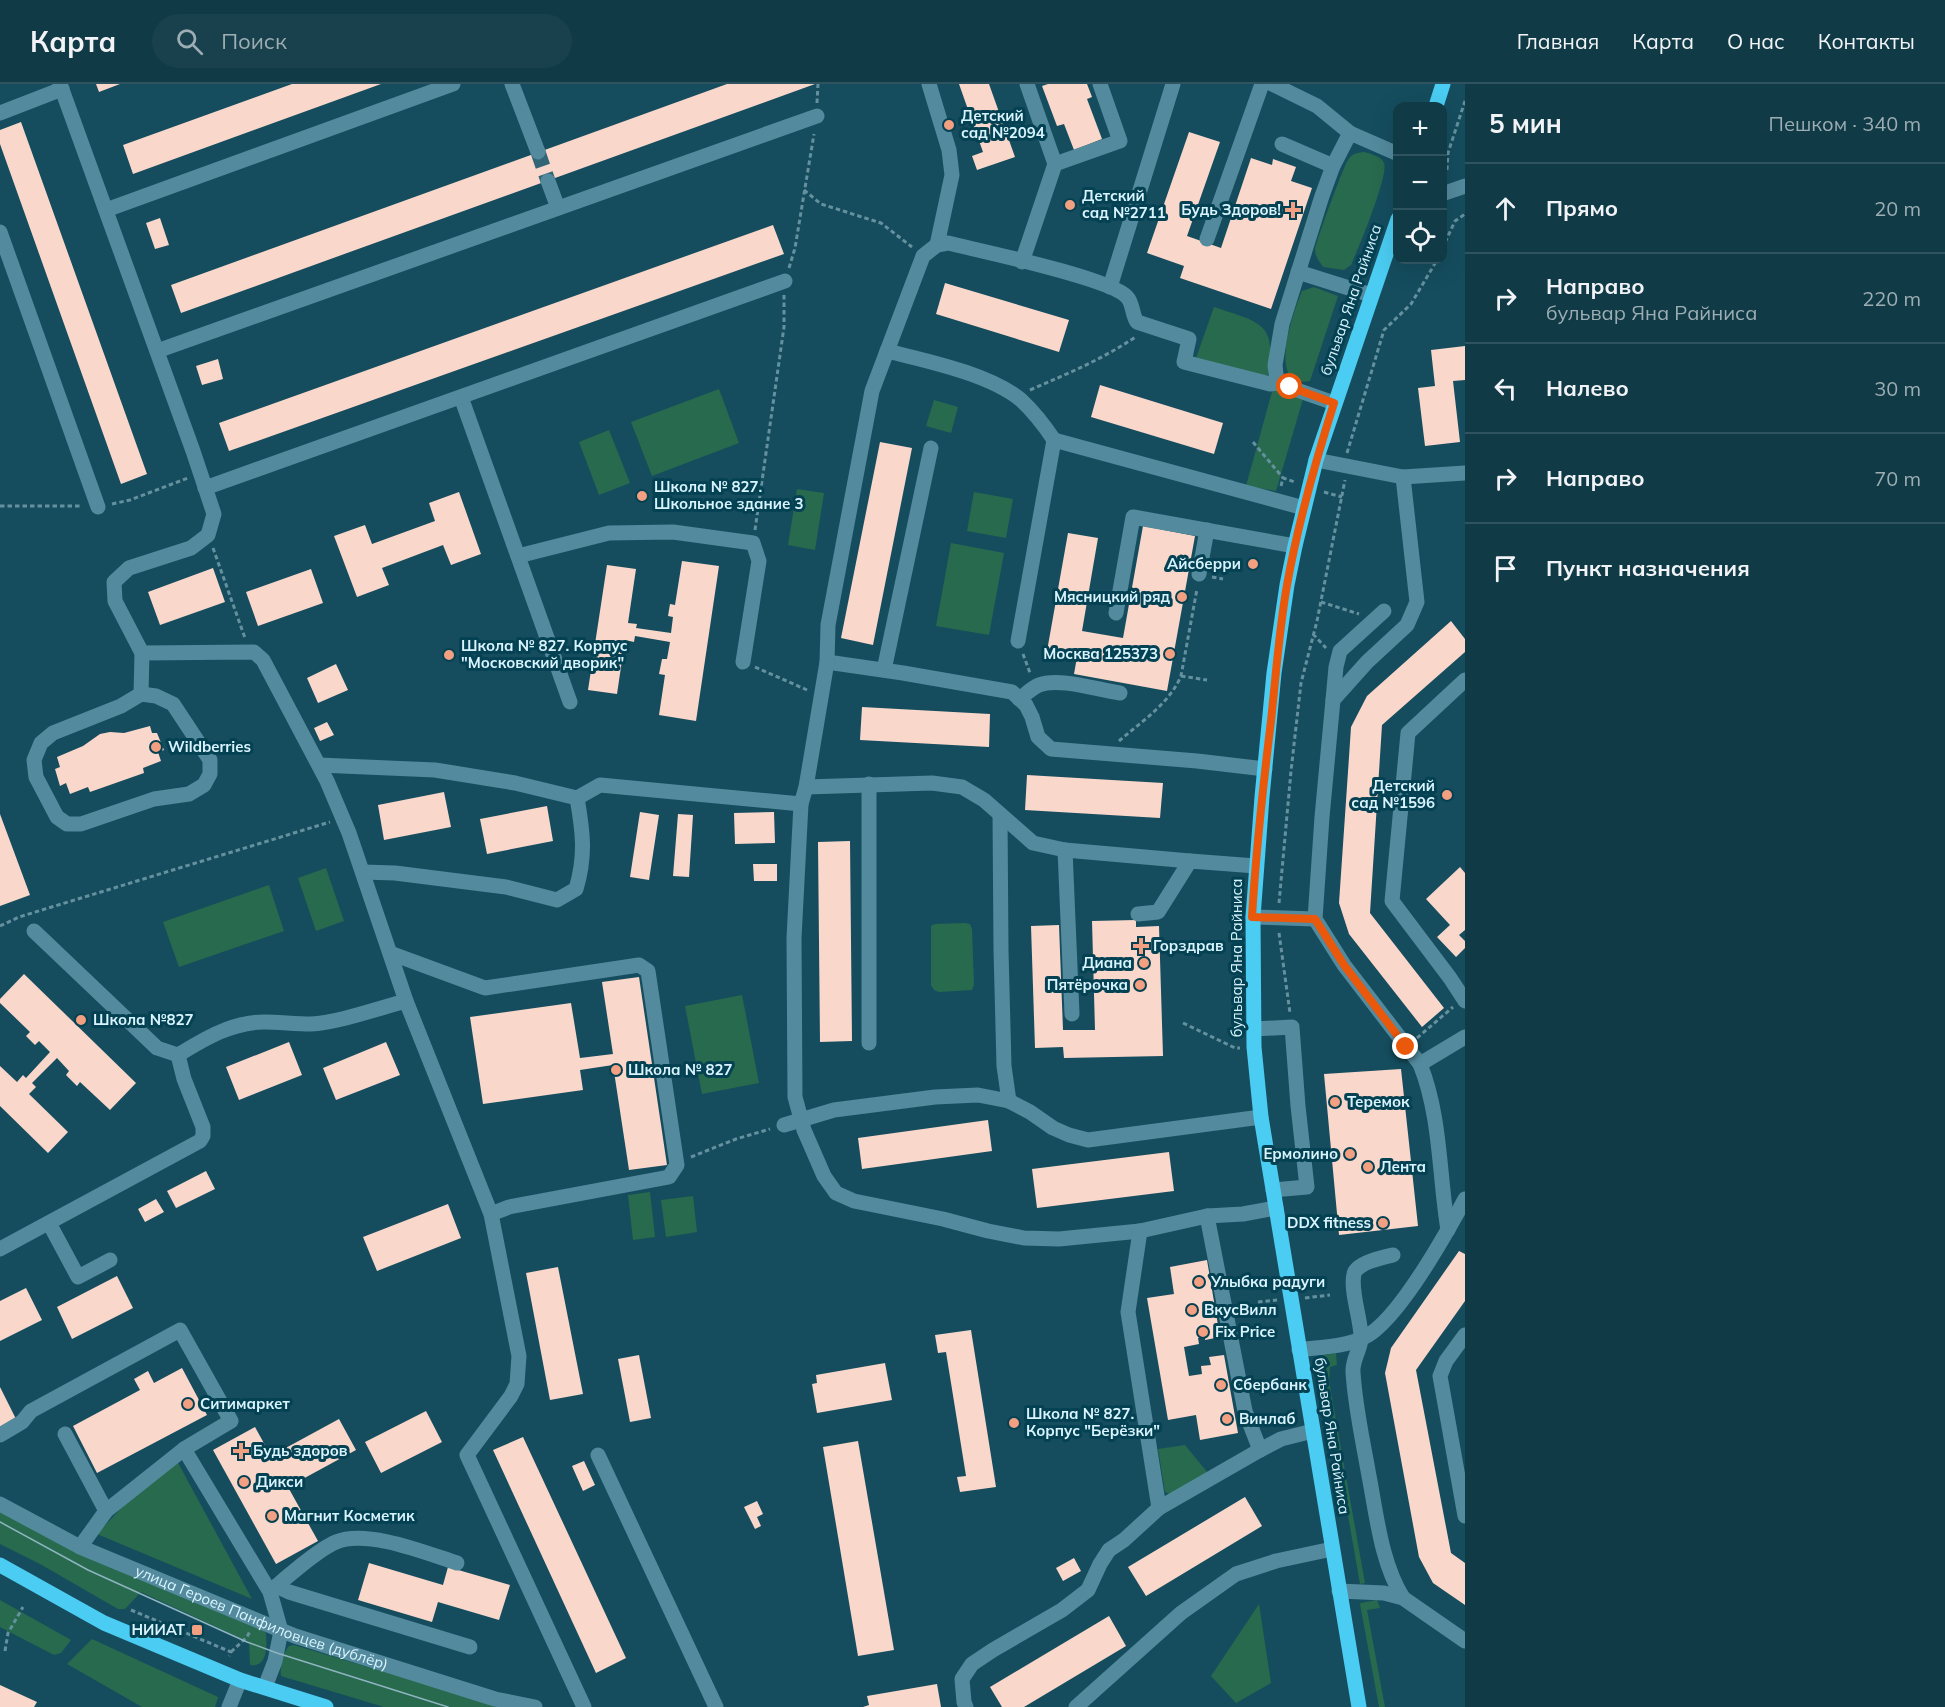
<!DOCTYPE html>
<html lang="ru">
<meta charset="utf-8">
<style>
body{margin:0;font-family:Mulish,sans-serif;background:#19414d;color:#f1f3f6}
.controls{position:absolute;right:18px;top:18px;display:grid;overflow:hidden;border-radius:12px;box-shadow:0 6px 24px #0002}
.controls button{width:54px;height:54px;display:grid;place-items:center;padding:0;border:0;border-bottom:2px solid #30545f;background:#103a46;color:#f1f3f6;font:30px sans-serif}
.stop{position:absolute;width:18px;height:18px;margin:-14px;border:4px solid #ea580c;border-radius:50%;background:#fff}
.stop.end{background:#ea580c;border-color:#fff;box-shadow:0 2px 6px #0008}
.list{margin:0;padding:0;list-style:none}
h2{display:flex;justify-content:space-between;align-items:center;height:78px;margin:0;padding:0 24px;font-size:26px}
h2 small{font-size:20px;font-weight:400;color:#9cadb3}
.list li{display:grid;grid-template-columns:39px 1fr auto;gap:18px;align-items:center;box-sizing:border-box;height:90px;padding:0 24px;border-top:2px solid #30545f}
.list b{display:block;font-size:22px;white-space:nowrap}
.list p{margin:0;font-size:20px;white-space:nowrap;color:#9cadb3}
.list em{font-size:20px;font-style:normal;color:#9cadb3}
.icon{flex:none;width:33px;height:33px;fill:none;stroke:currentColor;stroke-width:2;stroke-linecap:round;stroke-linejoin:round}
.map{position:relative;flex:none;width:1465px;height:1623px;overflow:hidden}
header{display:flex;align-items:center;gap:36px;box-sizing:border-box;height:84px;padding:0 30px;background:#103a46;border-bottom:2px solid #30545f}
header strong{font-size:28px}
nav{display:flex;gap:33px;margin-inline-start:auto;font-size:21px}
.search{width:420px;height:54px;background:#19414d;display:flex;align-items:center;gap:15px;box-sizing:border-box;padding:0 21px;border-radius:33px;color:#9cadb3;font-size:22px}
main{display:flex}
aside{flex:1;background:#103a46}
.map>svg:first-child{display:block}
.green{fill:#286a4d}
.building{fill:#fad7cb}
.lines{fill:none;stroke-linecap:round;stroke-linejoin:round}
.minor-tunnel{stroke:#326676;stroke-width:15;stroke-dasharray:15 8;stroke-linecap:butt}
.path{stroke:#65919f;stroke-width:3;stroke-dasharray:4.5 3;stroke-linecap:butt}
.minor{stroke:#538a9d;stroke-width:15}
.major{stroke:#4bccf2;stroke-width:15}
.tram{stroke:#8eb4c1;stroke-width:1.5}
.route{stroke:#ea580c;stroke-width:8}
.poi-dot{fill:#f2a081;stroke:#044253;stroke-width:2}
.labels{text-anchor:middle;stroke-width:6;stroke-linejoin:round;paint-order:stroke}
.poi-label{font-size:15px;font-weight:bold;fill:#d9f4fe;stroke:#044253;text-anchor:start}
.street-label{font-size:15px;fill:#d9f4fe;stroke:#044253}
</style>
<header>
<strong>Карта</strong>
<div class="search"><svg class="icon" aria-label="search" viewBox="0 0 24 24"><circle cx="10" cy="10" r="6"/><path d="M15 15l6 6"/></svg>Поиск</div>
<nav><a>Главная</a><a>Карта</a><a>О нас</a><a>Контакты</a></nav>
</header>
<main>
<div class="map">
<svg width="1465" height="1623" viewBox="0 0 1465 1623">
<rect width="100%" height="100%" fill="#154d5e"/>
<path class="green" d="M1364,68C1371,70 1381,72 1384,79C1389,91 1358,165 1351,181L1344,186L1323,183C1320,178 1315,173 1315,166C1315,160 1344,81 1348,76C1352,69 1357,69 1364,68Z
M1314,203L1338,212L1310,297C1265,306 1294,226 1302,207Z
M1214,223C1261,239 1278,238 1267,294L1196,274Z
M1273,304L1303,315L1276,407L1246,402Z
M719,305L739,359L652,392L631,338Z
M934,316L958,323L951,349L926,342Z
M609,346L630,399L599,411L579,358Z
M797,405L824,409L815,466L788,461Z
M974,408L1013,415L1006,454L967,447Z
M951,459L1004,469L989,551L936,542Z
M326,784L344,837L316,847L298,794Z
M269,801L284,847L179,883L163,838Z
M965,839L970,840L972,845L974,901L972,906L939,908L934,906L931,901V842L935,840Z
M742,911L759,999L702,1010L685,922Z
M650,1108L655,1153L633,1156L628,1111Z
M693,1112L697,1148L666,1153L661,1116Z
M1336,1269L1337,1281L1330,1283L1329,1297L1365,1499L1360,1500L1320,1272Z
M1185,1361L1208,1389L1172,1411L1165,1408L1158,1365Z
M177,1377L252,1515L97,1450L126,1419Z
M0,1426L256,1541L266,1549C267,1561 268,1584 250,1581L249,1558L141,1508L125,1525H118L40,1480L0,1460Z
M0,1516L71,1556L61,1569L54,1571L0,1543Z
M1377,1516L1380,1524L1367,1526L1385,1623H1379L1360,1520L1361,1519Z
M1259,1520L1271,1599L1236,1619L1211,1592Z
M92,1555L218,1613L215,1623H142L67,1580Z
M294,1561L374,1585L522,1623H384L281,1592C280,1581 282,1571 289,1562Z"/>
<path class="building" d="M96,0H120L99,8Z
M292,0H381L133,90L123,61Z
M727,0H815L181,229L171,201Z
M959,0H989L1015,73L977,86L972,72L983,68Z
M1048,0H1087L1092,13L1087,15L1102,55L1074,66L1064,40L1057,42L1042,2Z
M21,38L147,390L121,400L0,60V46Z
M1189,48L1220,58L1187,152L1221,164L1251,74L1272,81L1273,75L1296,83L1291,97L1312,104L1271,225L1180,194L1184,182L1147,169Z
M160,134L169,161L155,165L146,139Z
M773,141L784,170L229,367L219,339Z
M945,199L1069,236L1059,268L936,230Z
M1465,262V296L1453,297L1460,358L1425,362L1418,304L1435,302L1431,266Z
M218,275L223,295L202,301L196,282Z
M1100,301L1223,339L1214,370L1091,333Z
M880,358L912,364L873,561L841,554Z
M459,408L481,470L451,481L443,461L382,484L389,501L357,513L334,452L365,441L372,460L435,437L429,419Z
M1143,442L1195,452L1167,607L1074,590L1077,573L1047,567L1068,449L1098,454L1082,547L1123,554Z
M682,477L719,482L696,637L659,631L665,591L659,590L662,575H667L670,558L635,552L634,558L625,556L617,610L588,606L607,481L636,485L628,539L637,540L636,544L671,549L673,533L668,532L670,520L675,521Z
M213,484L225,518L160,541L148,508Z
M311,485L323,519L258,542L246,508Z
M1451,537L1465,555V568L1382,641L1370,829L1444,924L1422,943L1349,850L1339,819L1349,673L1351,643L1367,612Z
M336,580L348,606L318,619L307,594Z
M862,623L990,630L989,663L860,656Z
M327,638L334,651L320,657L314,644Z
M150,642L152,649H157L164,666L158,668L161,677L143,684L144,689L90,708L88,703L70,710L66,699L60,702L55,685L60,683L57,673L83,662L100,650L110,648L124,649Z
M1027,691L1163,699L1160,734L1025,726Z
M444,708L451,743L384,756L378,721Z
M547,722L553,757L487,770L480,735Z
M640,728L659,731L649,796L630,793Z
M774,728L775,759L735,760L734,729Z
M0,730L30,811L0,822Z
M678,730L693,731L689,793L673,792Z
M850,757L852,957L820,958L818,758Z
M753,780H777V797H754Z
M1460,783L1465,789V846L1459,851L1465,857V864L1456,873L1437,853L1450,841L1426,815Z
M1136,836V843L1159,842L1163,972L1064,974L1063,963L1035,964L1031,842L1059,841L1063,946H1095L1092,837Z
M24,890L136,999L110,1026L80,998L77,1002L66,991L69,987L57,974L32,999L36,1003L29,1010L68,1048L48,1069L0,1022V982L17,998L23,991L26,994L50,968L39,957L35,961L26,952L30,948L0,919V915Z
M639,893L667,1081L629,1086L613,981L580,986L583,1006L483,1020L470,933L571,919L580,974L613,970L602,898Z
M289,958L302,991L239,1016L226,983Z
M386,958L400,991L336,1016L323,984Z
M1401,985L1418,1142L1339,1151L1324,990Z
M988,1036L992,1067L862,1085L858,1054Z
M1169,1068L1174,1107L1037,1124L1032,1085Z
M206,1087L215,1105L176,1124L167,1107Z
M156,1115L164,1128L145,1138L138,1125Z
M448,1120L461,1154L377,1187L363,1153Z
M1459,1167L1465,1170V1217L1416,1286L1451,1469L1465,1479V1521L1433,1499L1419,1473L1385,1289L1391,1264Z
M1207,1176L1220,1253L1205,1256V1253L1198,1254L1199,1260L1184,1263L1189,1292L1202,1290L1201,1282L1211,1281L1209,1273L1224,1271L1238,1349L1200,1356L1196,1331L1168,1336L1147,1214L1174,1210L1170,1183Z
M558,1183L583,1310L550,1316L526,1189Z
M117,1192L133,1224L72,1255L57,1223Z
M26,1204L42,1236L0,1257V1217Z
M971,1246L996,1403L960,1408L957,1393L966,1392L946,1268L938,1269L935,1251Z
M639,1271L651,1334L630,1338L618,1275Z
M885,1279L892,1316L817,1329L812,1300L817,1299L816,1291Z
M182,1284L207,1331L97,1389L73,1342L140,1306L134,1295L148,1287L154,1299Z
M0,1303L16,1335L0,1343Z
M426,1327L442,1358L381,1389L365,1358Z
M339,1335L356,1366L288,1403L318,1457L276,1480L213,1366L255,1343L271,1372Z
M523,1353L626,1574L596,1589L493,1366Z
M858,1357L894,1566L858,1572L823,1363Z
M584,1377L595,1401L583,1407L572,1382Z
M1245,1413L1262,1442L1146,1512L1128,1483Z
M757,1417L763,1430L757,1433L761,1442L755,1445L744,1423Z
M1074,1474L1081,1487L1063,1497L1056,1484Z
M369,1479L443,1501L448,1483L510,1501L499,1536L438,1518L432,1538L358,1516Z
M1109,1532L1126,1562L1024,1623H1002L990,1603Z
M937,1600L941,1623H863L869,1621L867,1612Z
M0,1601L37,1618L34,1623H0Z"/>
<g class="lines">
<path class="minor-tunnel" d="M538,68L548,97"/>
<path class="path" d="M817,19L818,0
M1447,86L1448,69L1465,17
M804,106L821,120L881,139L912,163
M1442,165L1455,137L1465,130
M789,184L795,164L814,50
M1030,306C1069,289 1101,276 1137,252
M1253,358L1283,394
M1347,369L1384,246L1411,220L1437,176
M1281,402L1283,394L1295,398
M1324,408L1342,413
M112,420L130,416L188,394
M0,422H81
M755,446L784,243V211
M213,464L245,554
M1212,493L1223,495
M1321,518L1359,530
M1313,550L1326,564
M1023,570L1030,589
M755,583L807,606
M1181,592L1207,596
M1119,657C1142,637 1169,620 1181,592L1197,505
M1279,819L1291,687L1301,599L1317,537L1345,396
M0,842L19,833L330,738
M1279,849L1290,929
M1183,939L1235,964H1240
M1417,954L1453,923
M691,1073L736,1055L770,1045
M1305,1214L1330,1211
M1258,1218L1277,1216
M131,1526L231,1568L229,1572
M5,1567L8,1549L23,1523
M231,1568L247,1553L250,1547"/>
<g class="minor">
<path d="M60,0L193,367L214,430L208,451L191,464L129,484L114,498L115,517L142,569L254,568L263,576L327,697L349,749L406,917L491,1130L519,1272L517,1300L511,1312L467,1371L584,1623"/>
<path d="M512,0L538,68"/>
<path d="M929,0L949,66L952,91L937,161"/>
<path d="M1272,0L1317,22L1350,49"/>
<path d="M0,29L62,5"/>
<path d="M1282,60L1333,82"/>
<path d="M1055,80L1120,57L1100,0"/>
<path d="M548,97L558,124"/>
<path d="M1442,110L1465,102"/>
<path d="M106,126L453,0"/>
<path d="M0,148L98,423"/>
<path d="M1207,155L1262,0"/>
<path d="M1022,178L1055,80L1027,0"/>
<path d="M1298,188L1371,211"/>
<path d="M1110,203L1173,0"/>
<path d="M157,267L817,32"/>
<path d="M887,267C927,277 990,290 1021,316C1034,328 1044,341 1054,356"/>
<path d="M461,313L570,618"/>
<path d="M1334,319L1277,299L1275,281L1282,240L1322,112L1333,82L1350,49L1398,70"/>
<path d="M1316,376L1403,393L1465,389"/>
<path d="M1403,393L1417,518L1407,541L1367,578L1333,616L1322,733L1315,835L1344,881L1420,980"/>
<path d="M205,404L785,197"/>
<path d="M518,472L609,449L673,448L753,459L759,477L743,578"/>
<path d="M1199,490L1207,446"/>
<path d="M1116,529L1133,433L1295,462"/>
<path d="M1018,557L1054,356L1304,424"/>
<path d="M827,578L903,589L1012,608L1026,621L1032,633L1038,653L1051,665L1197,677L1265,685"/>
<path d="M884,586L931,364"/>
<path d="M1465,596L1408,649L1392,817L1450,894L1465,917"/>
<path d="M141,610L156,612L173,620L210,676V690L204,701L189,710L154,715L81,740H67L57,733L36,693L34,676L41,659L53,649L121,622L141,610L142,569"/>
<path d="M1019,615C1026,610 1032,604 1039,601C1059,593 1098,606 1120,609"/>
<path d="M1333,616L1336,583L1340,567L1384,527"/>
<path d="M319,681L435,686L515,699L577,714L600,701L801,720"/>
<path d="M869,700V959"/>
<path d="M806,703L932,699L962,703L984,716L1033,759L1065,766L1190,777"/>
<path d="M1000,730L1001,866L1004,982L1009,1017"/>
<path d="M1065,766L1072,930"/>
<path d="M363,788L395,789L506,803L557,816L576,805C586,772 583,748 577,714"/>
<path d="M1138,830L1158,828L1190,777L1256,782"/>
<path d="M1253,833L1315,835"/>
<path d="M34,847L157,964L178,971"/>
<path d="M390,869L485,904L639,881L648,887L677,1081L669,1093L509,1123L491,1130"/>
<path d="M1254,945L1292,943L1298,1022L1307,1103L1273,1106"/>
<path d="M784,1041L834,1026L935,1013L978,1011L1009,1017L1030,1028L1053,1044L1069,1051L1088,1056L1261,1033"/>
<path d="M1276,1124L1243,1130L1207,1132L1140,1147L1059,1155L1024,1154L988,1147L943,1135L854,1117L836,1109L824,1092L804,1046L795,1013L794,854L801,720L806,703L827,578L828,541L872,307L923,172L937,161L948,159C980,167 1110,194 1127,213C1133,219 1132,231 1137,238L1189,255L1184,278L1270,300L1277,299"/>
<path d="M1207,1132L1245,1327L1260,1366L1281,1355L1313,1347"/>
<path d="M49,1139L78,1193L110,1176"/>
<path d="M1448,1146C1439,1092 1441,1032 1420,980L1465,953"/>
<path d="M0,1165L200,1057L203,1052V1043L184,995L178,971C204,955 232,938 264,938C279,938 295,940 311,940C337,939 379,924 406,917"/>
<path d="M1393,1171C1384,1173 1356,1179 1354,1190C1350,1206 1361,1236 1361,1253C1362,1263 1352,1275 1353,1288C1355,1323 1363,1357 1369,1392C1377,1433 1381,1478 1403,1514"/>
<path d="M1465,1251L1446,1277L1440,1292L1465,1432"/>
<path d="M1299,1266C1319,1263 1344,1263 1363,1254C1397,1239 1446,1150 1465,1115"/>
<path d="M65,1350L106,1427"/>
<path d="M0,1351L22,1338L31,1327L180,1246L231,1337L184,1365"/>
<path d="M598,1371L716,1623"/>
<path id="s1" d="M0,1420L80,1463L295,1552L495,1615L535,1623"/>
<path d="M1159,1424L1260,1366"/>
<path d="M80,1463L106,1427L184,1365L270,1508L281,1547L275,1577L265,1603"/>
<path d="M276,1502L289,1508L470,1563"/>
<path d="M1339,1507L1384,1509L1403,1514L1465,1557"/>
<path d="M270,1508C284,1495 319,1465 336,1458C367,1445 426,1469 457,1479"/>
<path d="M229,1623L240,1596"/>
<path d="M966,1623L964,1618L962,1595L972,1580L993,1566L1062,1526L1088,1506L1100,1480L1109,1466L1124,1456L1159,1424L1128,1228L1140,1147"/>
<path d="M1076,1623L1181,1529L1236,1490L1276,1477L1332,1465"/>
</g>
<path class="major" d="M1436,22L1443,0
M0,1481L104,1539L240,1596L326,1623
M1359,1623L1261,1033L1254,963L1253,833L1262,713L1274,589L1287,501L1295,462L1316,376L1398,135"/>
<path class="tram" d="M0,1438L88,1486L247,1558L277,1569L448,1623"/>
</g>
<g class="lines">
<path class="route" d="M1290,303L1334,319C1315,379 1298,439 1287,501C1279,546 1276,591 1271,637C1263,702 1256,767 1252,833L1315,835L1344,881L1406,963"/>
</g>
<g class="poi-dot">
<circle cx="949" cy="41" r="6"/>
<circle cx="1070" cy="121" r="6"/>
<path d="M1290 117h6v6h6v6h-6v6h-6v-6h-6v-6h6z"/>
<circle cx="642" cy="412" r="6"/>
<circle cx="1253" cy="480" r="6"/>
<circle cx="1182" cy="513" r="6"/>
<circle cx="1170" cy="570" r="6"/>
<circle cx="449" cy="571" r="6"/>
<circle cx="156" cy="663" r="6"/>
<circle cx="1447" cy="711" r="6"/>
<path d="M1138 853h6v6h6v6h-6v6h-6v-6h-6v-6h6z"/>
<circle cx="1144" cy="879" r="6"/>
<circle cx="1140" cy="901" r="6"/>
<circle cx="81" cy="936" r="6"/>
<circle cx="616" cy="986" r="6"/>
<circle cx="1335" cy="1018" r="6"/>
<circle cx="1350" cy="1070" r="6"/>
<circle cx="1368" cy="1083" r="6"/>
<circle cx="1383" cy="1139" r="6"/>
<circle cx="1199" cy="1198" r="6"/>
<circle cx="1192" cy="1226" r="6"/>
<circle cx="1203" cy="1248" r="6"/>
<circle cx="1221" cy="1301" r="6"/>
<circle cx="188" cy="1320" r="6"/>
<circle cx="1227" cy="1335" r="6"/>
<circle cx="1014" cy="1339" r="6"/>
<path d="M238 1358h6v6h6v6h-6v6h-6v-6h-6v-6h6z"/>
<circle cx="244" cy="1398" r="6"/>
<circle cx="272" cy="1432" r="6"/>
<rect x="191" y="1540" width="12" height="12" rx="3"/>
</g>
<g class="labels">
<g class="poi-label">
<text x="961" y="37">Детский<tspan x="961" dy="17">сад №2094</tspan></text>
<text x="1082" y="117">Детский<tspan x="1082" dy="17">сад №2711</tspan></text>
<text x="1281" y="131" text-anchor="end">Будь Здоров!</text>
<text x="654" y="408">Школа № 827.<tspan x="654" dy="17">Школьное здание 3</tspan></text>
<text x="1241" y="485" text-anchor="end">Айсберри</text>
<text x="1170" y="518" text-anchor="end">Мясницкий ряд</text>
<text x="461" y="567">Школа № 827. Корпус<tspan x="461" dy="17">"Московский дворик"</tspan></text>
<text x="1158" y="575" text-anchor="end">Москва 125373</text>
<text x="168" y="668">Wildberries</text>
<text x="1435" y="707" text-anchor="end">Детский<tspan x="1435" dy="17">сад №1596</tspan></text>
<text x="1153" y="867">Горздрав</text>
<text x="1132" y="884" text-anchor="end">Диана</text>
<text x="1128" y="906" text-anchor="end">Пятёрочка</text>
<text x="93" y="941">Школа №827</text>
<text x="628" y="991">Школа № 827</text>
<text x="1347" y="1023">Теремок</text>
<text x="1338" y="1075" text-anchor="end">Ермолино</text>
<text x="1380" y="1088">Лента</text>
<text x="1371" y="1144" text-anchor="end">DDX fitness</text>
<text x="1211" y="1203">Улыбка радуги</text>
<text x="1204" y="1231">ВкусВилл</text>
<text x="1215" y="1253">Fix Price</text>
<text x="1233" y="1306">Сбербанк</text>
<text x="200" y="1325">Ситимаркет</text>
<text x="1026" y="1335">Школа № 827.<tspan x="1026" dy="17">Корпус "Берёзки"</tspan></text>
<text x="1239" y="1340">Винлаб</text>
<text x="253" y="1372">Будь здоров</text>
<text x="256" y="1403">Дикси</text>
<text x="284" y="1437">Магнит Косметик</text>
<text x="185" y="1551" text-anchor="end">НИИАТ</text>
</g>
<g class="street-label">
<text transform="translate(1351 216) rotate(-71)" y="5">бульвар Яна Райниса</text>
<text transform="translate(1237 874) rotate(-90)" y="5">бульвар Яна Райниса</text>
<text transform="translate(1332 1352) rotate(81)" y="5">бульвар Яна Райниса</text>
<text dy="5" stroke="none"><textPath href="#s1" startOffset="286">улица Героев Панфиловцев (дублёр)</textPath></text>
</g>
</g>
</svg>
<div class="controls">
<button>+</button>
<button>−</button>
<button><svg class="icon" aria-label="locate" viewBox="0 0 24 24"><circle cx="12" cy="12" r="6"/><path d="M12 2v4M12 18v4M2 12h4M18 12h4"/></svg></button>
</div>
<div class="stop" style="left:1290px;top:303px"></div>
<div class="stop end" style="left:1406px;top:963px"></div>
</div>
<aside>
<h2>5 мин<small>Пешком · 340 m</small></h2>
<ul class="list">
<li><svg class="icon" aria-label="ahead" viewBox="0 0 24 24"><path d="M12 20V5M6 11l6-6 6 6"/></svg><div><b>Прямо</b></div><em>20 m</em></li>
<li><svg class="icon" aria-label="right" viewBox="0 0 24 24"><path d="M7 20v-9h11M14 6l5 5-5 5"/></svg><div><b>Направо</b><p>бульвар Яна Райниса</p></div><em>220 m</em></li>
<li><svg class="icon" aria-label="left" viewBox="0 0 24 24"><path d="M17 20v-9H6M10 6l-5 5 5 5"/></svg><div><b>Налево</b></div><em>30 m</em></li>
<li><svg class="icon" aria-label="right" viewBox="0 0 24 24"><path d="M7 20v-9h11M14 6l5 5-5 5"/></svg><div><b>Направо</b></div><em>70 m</em></li>
<li><svg class="icon" aria-label="arrive" viewBox="0 0 24 24"><path d="M6 21V4h12l-3 4 3 4H6"/></svg><div><b>Пункт назначения</b></div></li>
</ul>
</aside>
</main>
